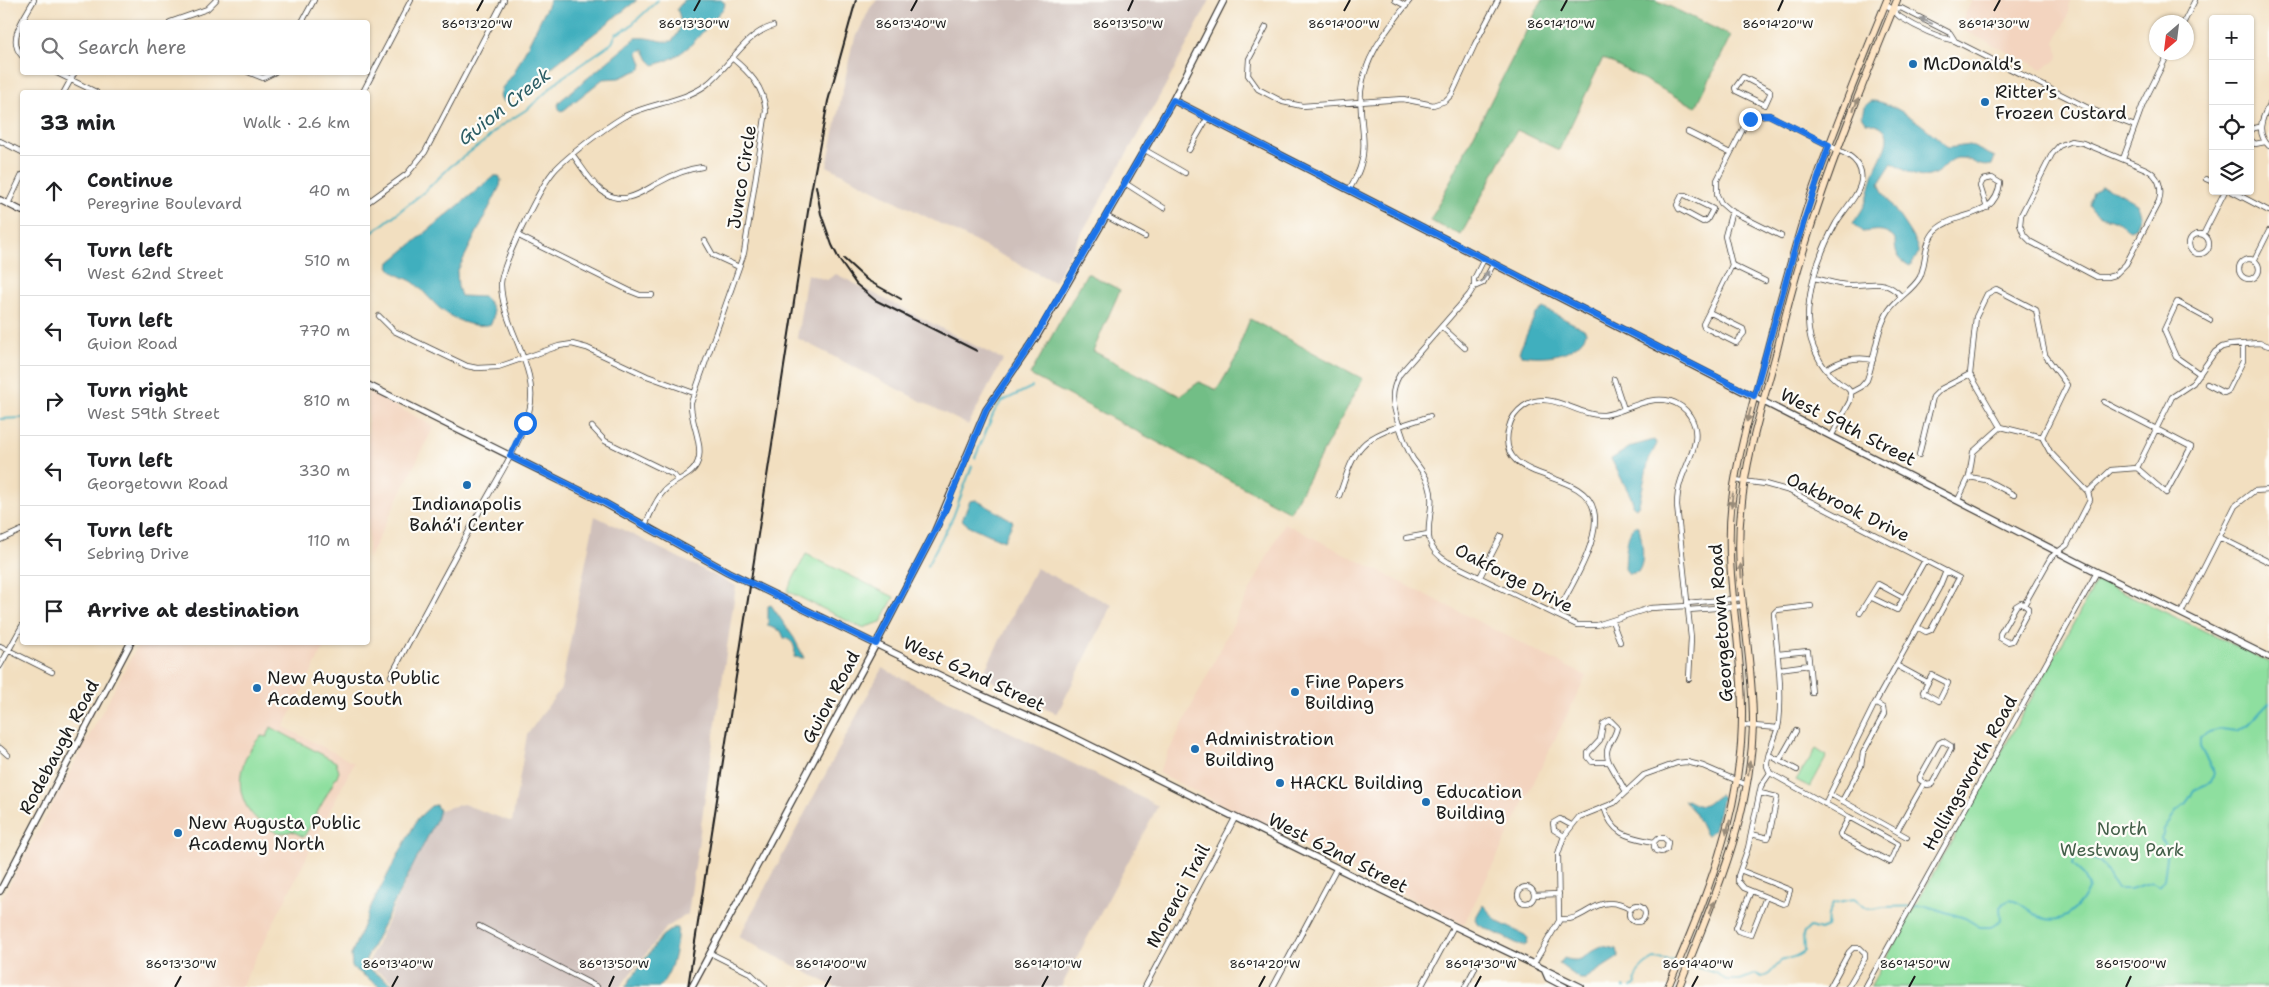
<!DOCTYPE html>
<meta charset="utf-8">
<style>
body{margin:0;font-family:"Shantell Sans",sans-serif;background:#f6f6f6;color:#202124}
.controls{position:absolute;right:15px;top:15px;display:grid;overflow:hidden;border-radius:5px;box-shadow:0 1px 4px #0004}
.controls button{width:45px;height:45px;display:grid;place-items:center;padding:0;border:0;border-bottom:1px solid #e0e0e0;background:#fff;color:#202124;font:25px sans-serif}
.compass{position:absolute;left:2149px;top:15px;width:45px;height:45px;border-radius:50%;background:#fff;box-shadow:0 1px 4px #0004;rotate:208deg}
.stop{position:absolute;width:15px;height:15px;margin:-11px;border:4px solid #1a73e8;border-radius:50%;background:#fff}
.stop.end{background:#1a73e8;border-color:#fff;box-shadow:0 1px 5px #0008}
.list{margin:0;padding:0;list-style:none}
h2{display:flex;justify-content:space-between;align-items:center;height:65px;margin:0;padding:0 20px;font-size:21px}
h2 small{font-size:16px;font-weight:400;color:#757577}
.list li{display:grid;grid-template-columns:32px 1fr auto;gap:15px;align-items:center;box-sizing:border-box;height:70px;padding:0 20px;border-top:1px solid #e0e0e0}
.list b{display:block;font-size:19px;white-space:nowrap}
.list p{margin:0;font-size:16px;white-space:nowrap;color:#757577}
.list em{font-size:16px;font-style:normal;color:#757577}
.icon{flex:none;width:28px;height:28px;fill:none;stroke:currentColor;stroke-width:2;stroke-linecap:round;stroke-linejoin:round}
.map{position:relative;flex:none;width:2269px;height:987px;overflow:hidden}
.search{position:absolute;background:#fff;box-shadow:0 1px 4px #0004;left:20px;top:20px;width:350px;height:55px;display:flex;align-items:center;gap:12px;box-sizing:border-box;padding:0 18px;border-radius:5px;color:#757577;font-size:19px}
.panel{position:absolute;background:#fff;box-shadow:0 1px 4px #0004;left:20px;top:90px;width:350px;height:555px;border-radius:5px}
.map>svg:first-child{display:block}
.built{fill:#f3d4bf}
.industrial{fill:#cfc0bb}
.green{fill:#8edf9f;stroke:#557e5e}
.forest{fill:#72be86;stroke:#476d51}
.water{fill:#41afbe;stroke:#2e666d}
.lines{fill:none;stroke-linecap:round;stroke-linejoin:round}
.stream{stroke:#41afbe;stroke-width:2}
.minor-casing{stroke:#3c3935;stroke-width:6}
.tertiary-casing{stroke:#3c3935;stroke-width:8}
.secondary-casing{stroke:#3c3935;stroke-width:8}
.minor{stroke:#fff;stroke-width:4.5}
.tertiary{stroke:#fff;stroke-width:5.5}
.secondary{stroke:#fee5c5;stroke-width:6}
.rail{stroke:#1c1c1c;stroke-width:2}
.oneway{fill:#999}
.oneway2{fill:#988b79}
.route{stroke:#1a73e8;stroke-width:6}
.ticks{fill:none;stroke:#1c1c1c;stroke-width:2}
.poi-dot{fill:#1f6fb2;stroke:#fdfcf7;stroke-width:2}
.labels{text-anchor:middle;stroke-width:4.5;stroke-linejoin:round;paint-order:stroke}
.poi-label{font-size:18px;fill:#1c1c1c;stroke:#fdfcf7;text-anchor:start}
.street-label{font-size:18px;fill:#1c1c1c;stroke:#fdfcf7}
.park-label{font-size:18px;fill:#44604a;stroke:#fdfcf7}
.water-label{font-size:19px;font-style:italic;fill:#2d5e65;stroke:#fdfcf7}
.ticks-label{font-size:12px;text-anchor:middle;fill:#1c1c1c;stroke:#fdfcf7;stroke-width:4.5;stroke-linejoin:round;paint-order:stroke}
</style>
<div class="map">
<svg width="2269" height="987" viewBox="0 0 2269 987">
<rect width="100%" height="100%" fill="#fdfcf7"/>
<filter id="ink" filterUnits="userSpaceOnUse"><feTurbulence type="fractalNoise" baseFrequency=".02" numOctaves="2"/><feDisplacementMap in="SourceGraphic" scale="10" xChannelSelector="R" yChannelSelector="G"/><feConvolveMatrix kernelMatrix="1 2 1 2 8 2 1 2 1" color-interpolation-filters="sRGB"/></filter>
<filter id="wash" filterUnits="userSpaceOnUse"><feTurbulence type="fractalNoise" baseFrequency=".0096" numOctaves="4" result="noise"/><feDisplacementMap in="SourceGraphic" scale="20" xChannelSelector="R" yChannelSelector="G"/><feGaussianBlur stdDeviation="1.12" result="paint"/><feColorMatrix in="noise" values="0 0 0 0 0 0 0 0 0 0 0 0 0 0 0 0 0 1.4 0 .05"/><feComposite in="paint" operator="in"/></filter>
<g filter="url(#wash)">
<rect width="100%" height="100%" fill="#f2dfc0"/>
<path class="built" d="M1972,0H2070L2067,17L2055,42L2059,55L2056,60L2042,69L1963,30L1960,25Z
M368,392L434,426L368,559Z
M1284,523L1586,676L1464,924L1158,773Z
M139,643H326L284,727L354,763L241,987H0V902Z"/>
<path class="industrial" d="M877,0H1210L1167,83L1054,282L827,166L852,46L870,8Z
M807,274L827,280L836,274L1003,360L968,425L797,338Z
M595,516L736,586L688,914L667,927L620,987H402L375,970L369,961L439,810L463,804L512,822L527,735L561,688Z
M1036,568L1112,605L1057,714L982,676Z
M882,668L1158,806L1061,987H835L739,937Z"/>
<path class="green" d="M806,554L894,597L881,622L862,628L787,591Z
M2100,581L2269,662V987H1870L2096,583Z
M271,727L336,762L339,772L304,837L292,831C282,835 276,833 267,827C232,805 233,765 261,736L267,737Z
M1816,749L1827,756L1810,787L1796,780Z"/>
<path class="forest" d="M1542,0H1656L1731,36L1696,107L1603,58L1559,150L1517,130L1461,235L1430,221Z
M1087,273L1120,290L1093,351L1180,396L1199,382L1217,390L1239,353V346L1250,319L1363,379L1290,512L1030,375Z"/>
<path class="water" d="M550,0H637L529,85L503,102L500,96L502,88L514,73L528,45Z
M684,0H721L725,3L724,8C699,33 691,55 654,65L649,60L644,50H641L638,53L642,64L641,69L619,78L603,79L564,110L560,111L558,105L560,101L636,38C649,36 660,43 672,41C682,30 682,21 677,9Z
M1871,101C1893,100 1933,132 1948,148L1969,145L1995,157L1992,165C1977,169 1972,157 1958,158C1951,159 1947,164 1942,169C1922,185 1911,173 1892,163L1879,183C1883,198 1920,240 1918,253C1917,257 1912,263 1910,266C1898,260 1895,253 1895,240C1885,227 1877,231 1862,232L1853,223C1869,202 1867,197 1874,173C1880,155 1904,127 1866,122L1862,116L1864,107Z
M494,176H499L501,180L500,186L457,272L458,287L461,296L484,297C493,305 496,313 491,324C472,330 448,317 435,304C428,297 421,288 413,282C405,277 391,274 389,265L390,262Z
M2101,186L2116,191L2137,203L2140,215L2135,228L2130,230C2125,229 2122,224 2116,221C2104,215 2098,220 2089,205L2093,192Z
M1543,308L1584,329L1586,332L1585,336C1571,357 1545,358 1521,355L1519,352L1535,315Z
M1654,440L1657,444L1649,459L1639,504L1636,508L1632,505V499L1611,459L1632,446Z
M976,500L1010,519L1013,522L1004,541L969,526L962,520L970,501Z
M1636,525L1639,527C1642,539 1646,562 1638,572L1629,574L1625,569C1626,556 1625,532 1636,525Z
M771,605L794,638L804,658L794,657C796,648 794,640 784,638L781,631L768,626V606Z
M1720,794L1723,797L1714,830L1708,835L1705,834L1695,813L1684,801L1687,800C1707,811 1704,804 1720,794Z
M436,805L439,810L436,820L364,963L369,969L397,987H380L352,967L351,955L372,904L418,818L431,806Z
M1483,905L1498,922L1525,935L1528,938L1527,944L1524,946L1520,945L1477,924L1475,919Z
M673,928H678C676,949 674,970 659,987H625L662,936Z
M1602,946L1617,949L1619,957L1585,979H1580L1559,964L1564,958C1585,965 1585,952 1602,946Z"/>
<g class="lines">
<path class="stream" d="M368,236L424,192L451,166L486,140L499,127L529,108L560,79L612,43L616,34L628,28L658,0
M0,419L22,418
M975,458L994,412L1001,402L1032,387
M927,566L953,517L972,466
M1681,963L1716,973L1726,980H1740L1756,974L1762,977C1774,974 1772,967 1781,961C1790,957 1797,958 1804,951L1803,934L1810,927L1820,930L1827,927L1828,915L1833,903L1854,899L1866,908L1873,909L1883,907L1926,906L1965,918L1980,927H1991L2001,921L2000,907C2004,903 2008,899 2014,901C2022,903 2030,912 2038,916C2062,928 2080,908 2089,887L2084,875L2073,865L2075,856C2113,861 2098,864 2117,889H2130L2152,882L2159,886L2164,879L2168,850L2162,839L2164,829L2176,812L2186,804L2194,790L2211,782L2214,773L2200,747V738L2209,732L2221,729L2236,731L2249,724L2269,703
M1623,987H1625
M1631,987L1636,984C1633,972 1645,964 1654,959L1677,961"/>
</g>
</g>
<g filter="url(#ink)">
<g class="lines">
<defs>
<path id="minor" d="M1395,0L1406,6
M1885,4C1892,8 1895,13 1900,17C1916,27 1937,37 1955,41L2088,108L2135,126
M1893,9L1901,8L1950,33L1955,41
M170,22L207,9L216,0
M302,22L314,0
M2184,22L2195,0
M1266,27L1249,59L1248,75L1258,89L1283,102L1302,106L1403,99L1433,105L1445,101L1452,94L1475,44L1498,0
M22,56C6,39 25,17 34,0
M55,72L96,92
M248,72L263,78L275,72
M1743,77L1770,91V94L1765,105L1736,91L1735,88Z
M64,92L75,72
M363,92L411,0
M2269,105C2261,120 2256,133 2269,146
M1688,132L1730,153
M2250,132L2254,128L2260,127
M2250,139L2255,144L2265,142
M0,141L22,152
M2071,141L2083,143L2146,169C2158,175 2163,187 2159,201L2126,264L2115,275L2108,277H2097L2031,242L2024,235L2020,225L2021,215L2052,154L2059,146Z
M1145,150L1185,173
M1189,150L1208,117
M573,155C582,167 590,182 602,191C623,207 640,193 658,183C672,175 686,169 702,167
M2123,159L2143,104L2169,52
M2206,179L2213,182
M1125,183L1164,208
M1350,188C1354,181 1359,173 1361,164C1368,141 1358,115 1361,91C1365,54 1389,28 1410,0
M2231,191L2269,211
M1682,195H1685L1713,209L1707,220L1703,222L1679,209L1677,205Z
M368,202L407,174L425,152L504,0
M8,204L22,175
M1732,211L1725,236L1732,265L1765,281
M1106,216L1145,237
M2189 244a10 10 0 1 1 20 0a10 10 0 1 1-20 0Z
M2203,235L2225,191
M519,236L630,291L640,295H652
M1781,236L1729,210L1721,203L1717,195V180L1746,123L1756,116L1769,115L1848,155C1857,161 1863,169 1861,181C1859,195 1844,210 1836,223C1826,241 1818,260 1813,280C1807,307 1804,332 1818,357C1822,366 1829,374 1837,381C1840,384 1846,386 1849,390C1852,393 1851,397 1850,401L1832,435
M705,241L713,255L739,267
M1484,259L1474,279V287L1469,295L1400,374C1396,381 1393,388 1393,396C1393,411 1405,446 1413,459C1419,467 1426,475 1429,485C1439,513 1412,542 1448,562L1577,625H1597L1650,608L1688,606
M2239 269a10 10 0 1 1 20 0a10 10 0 1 1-20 0Z
M2254,261L2269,231
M1814,278C1825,280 1837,285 1849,285C1873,286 1883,277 1901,296
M1474,287L1483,283L1494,263
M1709,312L1743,329L1744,333L1736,343L1704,327L1703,324Z
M1709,312L1732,265
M379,316L394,331L467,366L477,368L498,367L559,346L572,344L587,348L647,376L694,393
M1442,327L1465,348
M1826,370C1838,360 1858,356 1873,360
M2200,374L2176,357L2164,330L2177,302L2210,320
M1614,379L1624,409
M2207,384L2224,393L2228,391L2243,361V344
M1850,393L1861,387L1867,380C1875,358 1876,330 1889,310C1897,298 1913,290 1920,277C1927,261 1923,243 1936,230C1957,210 1995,221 2000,183L1992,178L1983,180L1980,186L1987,208
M2104,402L2191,447L2166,493L2137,468
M592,427L605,441L674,475L678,480
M2001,427L1970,374L1976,317L1987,294L1996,289L2036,310L2045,355L2067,385L2042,437
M2001,427L2042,437L2050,452L2088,492
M1919,455L1933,397L1941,389L1970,374
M2137,468L2172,397L2193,383L2215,352L2222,347L2230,345L2259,343L2269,346
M1969,477L1986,480L2014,495
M1735,480L1765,484L1790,491L1959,578L1931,630L1926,632L1917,627
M2088,492L2111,470L2137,468
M1339,496C1345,480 1350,459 1362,446C1375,431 1411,423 1430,416
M1958,500L1969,477L1973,452L2001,427
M645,525C651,514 655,500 664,491C675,478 696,477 699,457C702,440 690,421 691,403L744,253L766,111C763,86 750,73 732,58
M2219,537L2269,562
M1406,538L1428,534
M0,540L22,530
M1480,577L1501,536
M1870,597L1897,610L1925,560
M1687,603L1743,598
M2021,603L2028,608V611L2012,641L2007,642L2000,638V634L2016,606Z
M2024,605L2051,557L2067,545L2090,500L2088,492
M1811,606L1777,610L1774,613C1776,649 1783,685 1779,722C1777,737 1766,752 1767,766L1770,773L1849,817
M1688,610L1744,606
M1860,613L1878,584L1904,598
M2181,613L2235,506L2254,491L2269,490
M1556,615C1569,589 1601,541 1594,511C1584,466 1493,486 1509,427C1511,418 1517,411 1524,406C1551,388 1577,417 1604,415C1626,412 1647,395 1670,401C1678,403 1686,409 1690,416C1704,438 1688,459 1681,480C1678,489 1677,498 1677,506L1691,638L1689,679
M1612,621L1620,642
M0,646L52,672
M1778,654L1808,651L1812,693
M1896,665L1927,682
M0,666L22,626
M1779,669L1809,665
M1932,675L1948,683L1939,701L1923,692Z
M391,676C421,619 452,562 483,505C498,477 521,443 529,412C541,369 502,328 501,284C501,265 540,188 553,172C565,158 607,126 625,116C650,103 683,102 706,85C730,67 743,35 773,26
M1610,720L1617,727C1615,741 1602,746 1609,762H1592L1588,757V753L1600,740L1603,724Z
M1742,725L1778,728
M1943,741L1951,746V749L1932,784L1927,785L1920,780V777L1939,743Z
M0,748L8,755
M1769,755L1797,770
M1779,761L1796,731
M1609,762L1626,792
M1830,794L1907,837
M1842,801L1861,766L1863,753L1884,714L1883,708L1875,703
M1825,804L1874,705L1939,588L1946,571
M1604,807C1612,835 1628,837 1654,842L1658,838H1664L1668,842L1667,849L1662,852L1656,851L1654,847V842
M1849,817L1898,844L1890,862L1841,836L1840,834Z
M1897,831L1924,783
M1751,834L1768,838L1769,836L1777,797L1760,793
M1564,836L1554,830L1553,823L1560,819L1571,825
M1740,870L1790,890L1786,903L1783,904L1744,888L1738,881V876L1748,848L1761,786L1770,773
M1518 895a8 8 0 1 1 16 0a8 8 0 1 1-16 0Z
M1751,891L1736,928L1738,931L1751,935L1766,897
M1534,895L1559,894
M1629 914a8 8 0 1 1 16 0a8 8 0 1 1-16 0Z
M1560,919C1588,923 1594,890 1630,909
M479,926L597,987
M710,953L750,973L765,987
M1533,965L1559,921L1558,854L1564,836L1579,817L1614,803L1644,775L1677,763L1687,762L1703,766L1747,785
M1145,987L1235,818
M1273,987L1336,869
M1421,987L1454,926
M1465,987L1475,968
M1830,987L1849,952L1853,948H1860L1865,953V958L1848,987
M1866,987L2097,572"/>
<path id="tertiary" d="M1173,100L2097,572L2269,657
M0,200L22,211
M368,385L597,499L728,572L976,693L1059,730L1454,926L1581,987
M0,891L131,642
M1545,971L1548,978L1565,987
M692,987L876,644L935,531L986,410L1037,336L1173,100L1224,0"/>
<path id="secondary" d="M1668,987C1705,900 1742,813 1742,716C1743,644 1723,573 1732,500C1738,451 1753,403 1766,355C1780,301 1794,246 1812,192C1835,127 1861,64 1887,0
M1679,987C1713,900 1750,822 1753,726C1754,654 1733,582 1741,511C1746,454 1763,404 1777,350C1786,312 1796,274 1808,236C1833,156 1865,78 1897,0"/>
</defs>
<use href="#minor" class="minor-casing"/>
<use href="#tertiary" class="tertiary-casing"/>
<use href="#secondary" class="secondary-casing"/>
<use href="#minor" class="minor"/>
<use href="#tertiary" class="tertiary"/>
<use href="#secondary" class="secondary"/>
<path class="rail" d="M816,186L821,214L832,245L840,261L856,284L875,300L977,351
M844,259L867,280L901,299
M688,987L811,192L828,101L856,0"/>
</g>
<defs><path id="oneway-solid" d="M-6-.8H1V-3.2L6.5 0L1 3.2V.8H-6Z" transform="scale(1.25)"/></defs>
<g class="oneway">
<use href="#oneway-solid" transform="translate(1926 21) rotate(-155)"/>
<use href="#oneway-solid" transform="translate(1485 277) rotate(-57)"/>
</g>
<g class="oneway2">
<use href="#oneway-solid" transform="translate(1856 104) rotate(-68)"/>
<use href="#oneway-solid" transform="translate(1749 415) rotate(105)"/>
<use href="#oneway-solid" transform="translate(1732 500) rotate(97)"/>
<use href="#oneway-solid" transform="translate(1741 571) rotate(-94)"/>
<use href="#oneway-solid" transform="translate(1749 768) rotate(-83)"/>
<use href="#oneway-solid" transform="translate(1728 827) rotate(105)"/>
<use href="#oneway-solid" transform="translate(1712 907) rotate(-68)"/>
</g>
</g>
<g class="lines" filter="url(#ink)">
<path class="route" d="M525,423L510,456L596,498L728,572L876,644L944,513L986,410L1030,346L1173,100L1754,396L1795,248L1829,145L1769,115H1760L1750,119"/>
</g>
<path class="ticks" d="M477,11L483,0M694,11L700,0M911,11L917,0M1128,11L1133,0M1344,11L1350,0M1561,11L1567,0M1778,11L1783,0M1994,11L2000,0M175,987L181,976M392,987L398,976M609,987L614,976M825,987L831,976M1042,987L1048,976M1259,987L1265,976M1475,987L1481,976M1692,987L1698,976M1909,987L1915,976M2126,987L2131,976"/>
<g class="poi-dot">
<circle cx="1913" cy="64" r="5"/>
<circle cx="1985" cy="102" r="5"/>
<circle cx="467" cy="485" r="5"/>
<circle cx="257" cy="688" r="5"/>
<circle cx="1295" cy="692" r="5"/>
<circle cx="1195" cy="749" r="5"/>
<circle cx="1280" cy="783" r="5"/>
<circle cx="1426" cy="802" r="5"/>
<circle cx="178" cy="833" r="5"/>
</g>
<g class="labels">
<g class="poi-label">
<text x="1923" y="70">McDonald's</text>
<text x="1995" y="98">Ritter's<tspan x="1995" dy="21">Frozen Custard</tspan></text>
<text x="467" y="510" text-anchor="middle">Indianapolis<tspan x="467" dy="21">Bahá'í Center</tspan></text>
<text x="267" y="684">New Augusta Public<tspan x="267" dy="21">Academy South</tspan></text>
<text x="1305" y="688">Fine Papers<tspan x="1305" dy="21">Building</tspan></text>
<text x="1205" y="745">Administration<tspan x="1205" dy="21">Building</tspan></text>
<text x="1290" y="789">HACKL Building</text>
<text x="1436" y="798">Education<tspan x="1436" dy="21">Building</tspan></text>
<text x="188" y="829">New Augusta Public<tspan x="188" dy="21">Academy North</tspan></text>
</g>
<g class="street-label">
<text transform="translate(742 177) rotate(-81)" y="6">Junco Circle</text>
<text transform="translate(1848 427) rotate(27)" y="6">West 59th Street</text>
<text transform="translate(1848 507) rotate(26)" y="6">Oakbrook Drive</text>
<text transform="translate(1514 578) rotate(27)" y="6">Oakforge Drive</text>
<text transform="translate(1721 623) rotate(-94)" y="6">Georgetown Road</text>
<text transform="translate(974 674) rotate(25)" y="6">West 62nd Street</text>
<text transform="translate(831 697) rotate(-62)" y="6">Guion Road</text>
<text transform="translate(59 747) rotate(-62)" y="6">Rodebaugh Road</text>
<text transform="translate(1970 773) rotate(-61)" y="6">Hollingsworth Road</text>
<text transform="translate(1338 853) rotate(27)" y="6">West 62nd Street</text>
<text transform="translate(1178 896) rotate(-62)" y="6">Morenci Trail</text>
</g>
<g class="park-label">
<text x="2122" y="835">North<tspan x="2122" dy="21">Westway Park</tspan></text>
</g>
<g class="water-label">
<text transform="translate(504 106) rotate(-38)" y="7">Guion Creek</text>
</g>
</g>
<g class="ticks-label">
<text x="477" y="28">86°13'20"W</text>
<text x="694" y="28">86°13'30"W</text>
<text x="911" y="28">86°13'40"W</text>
<text x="1128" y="28">86°13'50"W</text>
<text x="1344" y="28">86°14'00"W</text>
<text x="1561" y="28">86°14'10"W</text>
<text x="1778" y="28">86°14'20"W</text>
<text x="1994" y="28">86°14'30"W</text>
<text x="181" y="968">86°13'30"W</text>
<text x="398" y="968">86°13'40"W</text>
<text x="614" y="968">86°13'50"W</text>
<text x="831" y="968">86°14'00"W</text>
<text x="1048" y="968">86°14'10"W</text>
<text x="1265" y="968">86°14'20"W</text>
<text x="1481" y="968">86°14'30"W</text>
<text x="1698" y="968">86°14'40"W</text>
<text x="1915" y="968">86°14'50"W</text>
<text x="2131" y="968">86°15'00"W</text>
</g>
</svg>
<div class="controls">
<button>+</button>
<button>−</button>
<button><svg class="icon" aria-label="locate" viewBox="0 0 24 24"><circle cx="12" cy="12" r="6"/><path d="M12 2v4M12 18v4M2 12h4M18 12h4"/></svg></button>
<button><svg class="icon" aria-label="layers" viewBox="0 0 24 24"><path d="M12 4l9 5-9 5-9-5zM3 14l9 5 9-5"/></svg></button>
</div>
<svg class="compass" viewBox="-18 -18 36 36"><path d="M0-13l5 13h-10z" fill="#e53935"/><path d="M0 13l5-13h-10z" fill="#757577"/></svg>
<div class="stop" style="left:525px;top:423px"></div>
<div class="stop end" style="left:1750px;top:119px"></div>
<div class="search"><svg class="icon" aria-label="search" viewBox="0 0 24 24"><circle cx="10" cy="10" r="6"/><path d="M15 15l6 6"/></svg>Search here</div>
<section class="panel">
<h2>33 min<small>Walk · 2.6 km</small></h2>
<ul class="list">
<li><svg class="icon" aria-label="ahead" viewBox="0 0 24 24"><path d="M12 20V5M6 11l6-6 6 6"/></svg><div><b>Continue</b><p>Peregrine Boulevard</p></div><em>40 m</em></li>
<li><svg class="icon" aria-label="left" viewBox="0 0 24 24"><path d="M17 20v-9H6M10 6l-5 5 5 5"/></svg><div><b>Turn left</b><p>West 62nd Street</p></div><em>510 m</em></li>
<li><svg class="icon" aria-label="left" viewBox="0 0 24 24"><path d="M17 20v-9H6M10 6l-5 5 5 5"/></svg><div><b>Turn left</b><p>Guion Road</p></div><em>770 m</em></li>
<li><svg class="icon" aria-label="right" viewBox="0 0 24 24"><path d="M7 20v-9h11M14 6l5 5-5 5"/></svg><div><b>Turn right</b><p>West 59th Street</p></div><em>810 m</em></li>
<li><svg class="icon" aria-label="left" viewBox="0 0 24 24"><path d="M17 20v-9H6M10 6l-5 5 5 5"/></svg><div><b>Turn left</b><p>Georgetown Road</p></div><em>330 m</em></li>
<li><svg class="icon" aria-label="left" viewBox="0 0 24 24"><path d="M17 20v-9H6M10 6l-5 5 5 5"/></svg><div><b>Turn left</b><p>Sebring Drive</p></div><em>110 m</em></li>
<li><svg class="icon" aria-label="arrive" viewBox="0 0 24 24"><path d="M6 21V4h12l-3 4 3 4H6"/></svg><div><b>Arrive at destination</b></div></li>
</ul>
</section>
</div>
